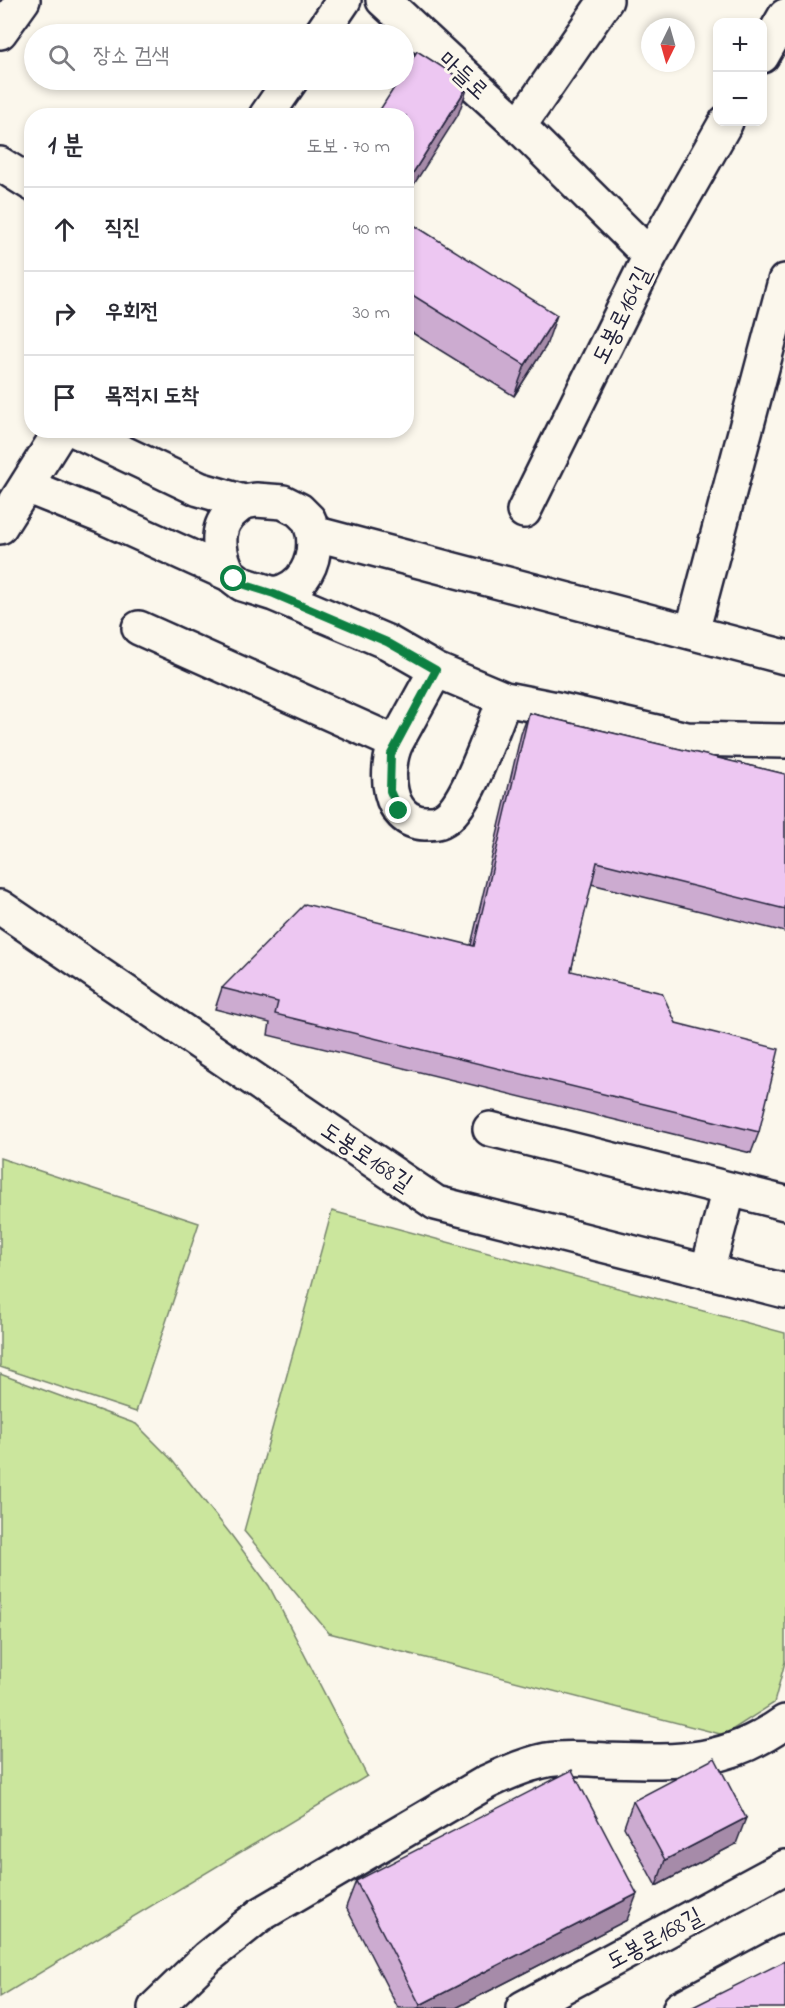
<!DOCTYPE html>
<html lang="ko">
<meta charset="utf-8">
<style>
body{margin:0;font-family:"Indie Flower","Poor Story",sans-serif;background:#f7f7f7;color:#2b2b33}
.controls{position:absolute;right:18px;top:18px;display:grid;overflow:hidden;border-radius:12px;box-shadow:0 3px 9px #0003}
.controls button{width:54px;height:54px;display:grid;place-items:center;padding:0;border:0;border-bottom:2px solid #e1e1e2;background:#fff;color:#2b2b33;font:30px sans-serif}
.compass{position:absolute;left:641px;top:18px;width:54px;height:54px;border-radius:50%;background:#fff;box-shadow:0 3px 9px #0003;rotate:185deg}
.stop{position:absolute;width:18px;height:18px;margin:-14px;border:4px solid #0b8043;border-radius:50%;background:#fff}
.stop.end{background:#0b8043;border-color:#fff;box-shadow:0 2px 6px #0008}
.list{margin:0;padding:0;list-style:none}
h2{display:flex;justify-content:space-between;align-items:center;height:78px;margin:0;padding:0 24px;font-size:26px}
h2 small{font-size:20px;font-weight:400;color:#7c7c81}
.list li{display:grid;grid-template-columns:39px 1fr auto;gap:18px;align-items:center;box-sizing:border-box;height:84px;padding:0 24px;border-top:2px solid #e1e1e2}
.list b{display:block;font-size:22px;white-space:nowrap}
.list em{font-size:20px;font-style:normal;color:#7c7c81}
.icon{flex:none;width:33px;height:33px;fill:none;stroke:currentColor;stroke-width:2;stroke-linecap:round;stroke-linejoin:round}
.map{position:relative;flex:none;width:785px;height:2008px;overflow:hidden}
.search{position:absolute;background:#fff;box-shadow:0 3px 9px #0003;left:24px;top:24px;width:390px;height:66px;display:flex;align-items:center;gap:15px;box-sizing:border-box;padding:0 21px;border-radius:33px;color:#7c7c81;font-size:22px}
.panel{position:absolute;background:#fff;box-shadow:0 3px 9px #0003;left:24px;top:108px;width:390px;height:330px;border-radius:24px}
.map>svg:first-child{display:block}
.green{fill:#cbe69d;stroke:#76846c;stroke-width:1.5}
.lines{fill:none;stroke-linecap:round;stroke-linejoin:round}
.minor-casing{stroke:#22223b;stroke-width:38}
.minor{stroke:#fbf7ec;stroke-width:33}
.wall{fill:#ccabd0;stroke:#22223b;stroke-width:1.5}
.shaded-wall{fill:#a68ba9;stroke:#22223b;stroke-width:1.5}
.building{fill:#edc7f2;stroke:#22223b;stroke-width:1.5}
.route{stroke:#0b8043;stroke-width:8}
.labels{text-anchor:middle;stroke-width:6;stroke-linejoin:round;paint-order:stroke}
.street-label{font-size:24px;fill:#22223b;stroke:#fbf7ec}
</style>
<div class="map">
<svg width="785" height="2008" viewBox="0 0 785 2008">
<rect width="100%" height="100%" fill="#fbf7ec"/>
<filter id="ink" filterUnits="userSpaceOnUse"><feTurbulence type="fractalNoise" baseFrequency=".0167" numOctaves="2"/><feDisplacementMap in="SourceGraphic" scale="12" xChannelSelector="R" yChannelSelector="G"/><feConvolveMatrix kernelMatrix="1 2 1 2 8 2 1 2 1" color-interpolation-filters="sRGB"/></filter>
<g filter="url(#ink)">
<path class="green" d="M0,1158L199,1223L136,1412L0,1367Z
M332,1211L785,1333V1662L774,1703L724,1735L329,1633L244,1531Z
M0,1374L136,1424L171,1459L232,1536L269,1586L367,1776L0,1997Z"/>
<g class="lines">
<defs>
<path id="minor" d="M383,0L519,126L650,256
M0,32L23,0
M321,34L344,0
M762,56L785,16
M266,116L291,80
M519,126L606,0
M0,164L32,184
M75,430L199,489L244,502L256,500L283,502L299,510L309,520L313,533L785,657
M26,486L101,516L229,574L242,584L274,594L387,642L436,670L505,699L561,710L687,739L785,741
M524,511L650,256L726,122
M0,527L61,430
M229,574C220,557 214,531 229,515C233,510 239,506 244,502
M274,594C304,589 317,561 313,533
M139,628L396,743L436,670
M692,632L785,281
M396,743C384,769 386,822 425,823C434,823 439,823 447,817C470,799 492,728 505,699
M0,907L436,1203L785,1291
M490,1129L785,1203
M707,1272L729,1189
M155,2008L208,1957L260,1915L487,1782C506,1773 526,1764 547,1760C566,1757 587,1759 606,1760C677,1762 725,1765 785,1722
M523,2008L785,1867
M680,2008L785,1952"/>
</defs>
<use href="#minor" class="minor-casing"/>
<use href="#minor" class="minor"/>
</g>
<path class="wall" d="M406,220L546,346L514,396L406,329Z
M529,713L785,774V932L591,884L571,971L676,1023L759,1132L751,1153L268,1035L270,1023L215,1009L222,988L471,945L521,734Z
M633,1801L736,1844L656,1886L624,1827Z
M356,1881L627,1920L456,2008H398L346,1907Z"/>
<path class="shaded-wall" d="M469,84L458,115L406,197V184Z
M557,315L546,346L514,396L525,365Z
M746,1818L736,1844L656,1886L665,1860Z
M637,1894L627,1920L456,2008H419L420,2005Z"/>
<path class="building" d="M417,51L469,84L406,184V116H376L399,80H404V73Z
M406,220L557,315L525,365L406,291Z
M529,713L785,774V909L597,862L571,971L662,993L676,1023L779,1049L759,1132L275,1014L278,1002L222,988L305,904L474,946Z
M715,1758L746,1818L665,1860L633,1801Z
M572,1770L637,1894L420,2005L356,1881Z
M785,1961V2008H691Z"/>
</g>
<g class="lines" filter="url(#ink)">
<path class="route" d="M234,579L242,584L274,594L387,642L436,670L391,754L390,791L399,811"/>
</g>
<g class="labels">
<g class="street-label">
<text transform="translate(464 75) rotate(43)" y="8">마들로</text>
<text transform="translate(621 315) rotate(-64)" y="8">도봉로164길</text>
<text transform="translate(367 1156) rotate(34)" y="8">도봉로168길</text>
<text transform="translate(654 1938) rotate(-28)" y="8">도봉로168길</text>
</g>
</g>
</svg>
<div class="controls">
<button>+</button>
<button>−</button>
</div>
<svg class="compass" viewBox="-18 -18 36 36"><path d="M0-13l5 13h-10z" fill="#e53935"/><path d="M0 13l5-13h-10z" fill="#7c7c81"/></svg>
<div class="stop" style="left:234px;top:579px"></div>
<div class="stop end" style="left:399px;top:811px"></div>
<div class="search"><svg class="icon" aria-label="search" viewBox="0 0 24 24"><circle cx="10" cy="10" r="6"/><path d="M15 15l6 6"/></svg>장소 검색</div>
<section class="panel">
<h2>1 분<small>도보 · 70 m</small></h2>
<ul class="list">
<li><svg class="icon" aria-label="ahead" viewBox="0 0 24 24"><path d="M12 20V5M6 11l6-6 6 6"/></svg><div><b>직진</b></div><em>40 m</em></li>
<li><svg class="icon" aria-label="right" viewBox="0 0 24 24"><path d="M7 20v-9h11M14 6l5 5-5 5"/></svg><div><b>우회전</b></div><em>30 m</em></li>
<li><svg class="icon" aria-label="arrive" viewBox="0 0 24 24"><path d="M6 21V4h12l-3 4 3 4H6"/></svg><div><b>목적지 도착</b></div></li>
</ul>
</section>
</div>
